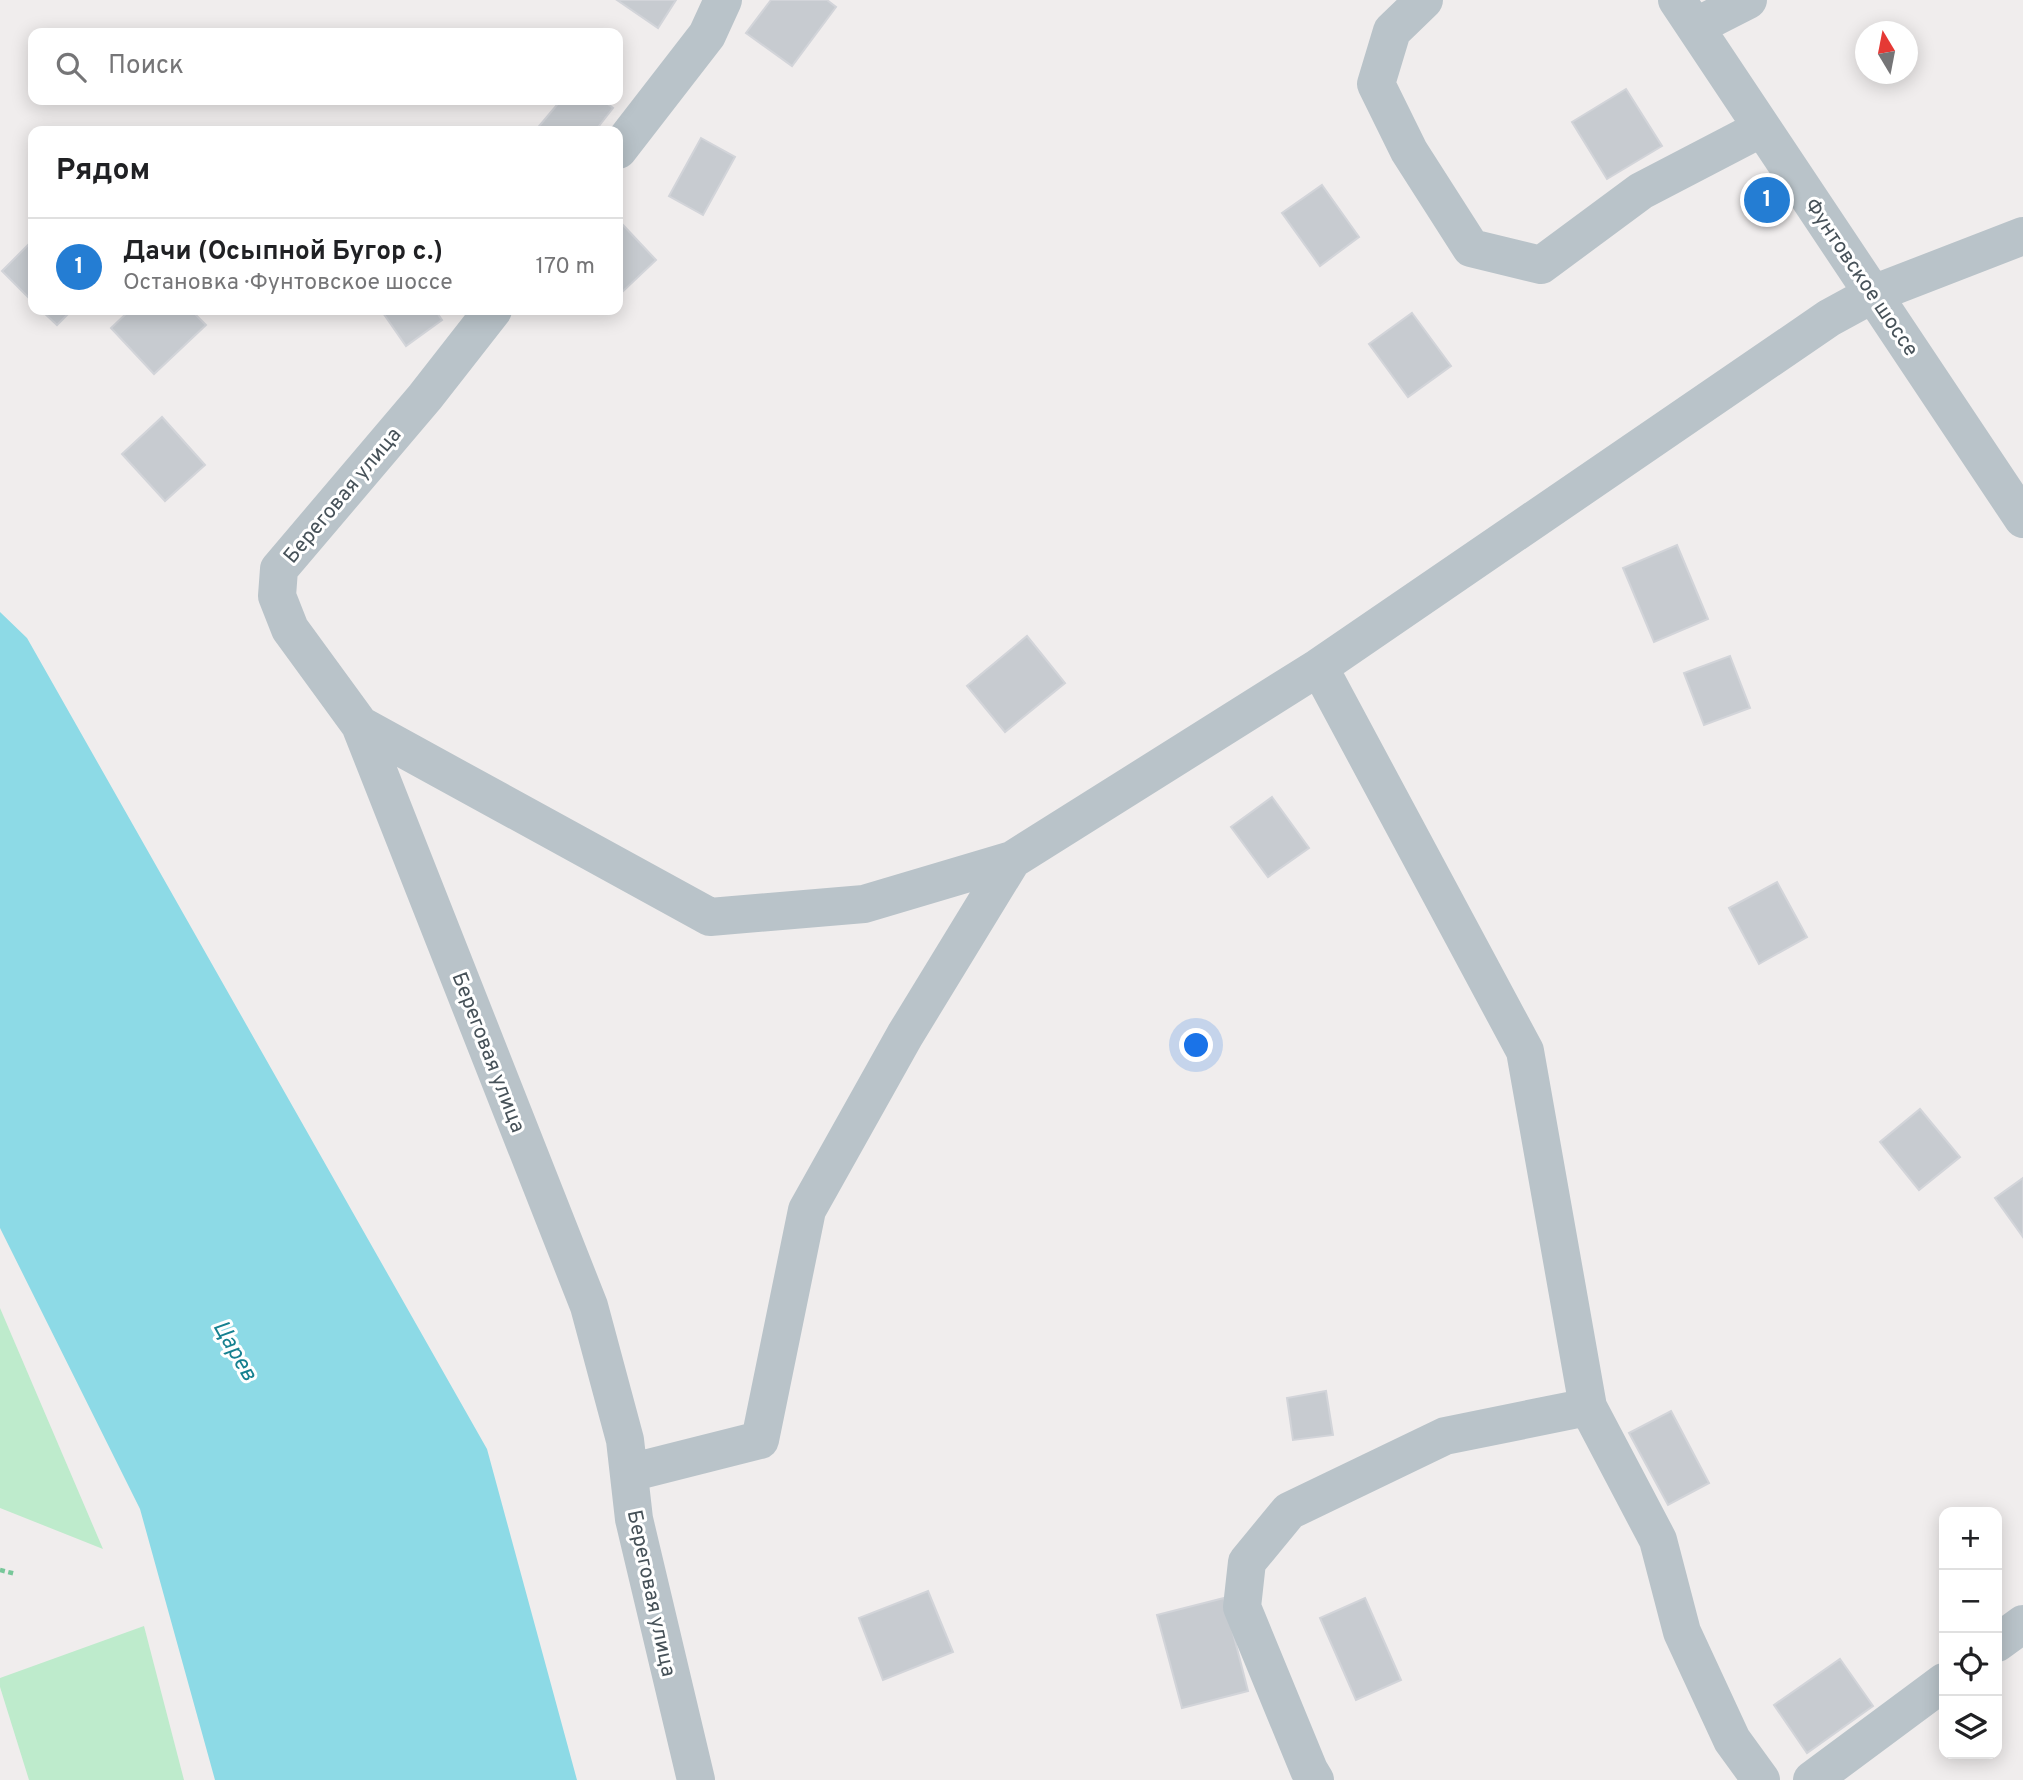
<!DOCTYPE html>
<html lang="ru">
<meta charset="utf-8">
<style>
body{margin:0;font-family:Overpass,sans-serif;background:#f2f2f2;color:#202124}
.controls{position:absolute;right:21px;bottom:21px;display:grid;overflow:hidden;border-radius:14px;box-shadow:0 4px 18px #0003}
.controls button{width:63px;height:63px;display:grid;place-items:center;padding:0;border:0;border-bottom:2px solid #e0e0e0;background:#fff;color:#202124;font:35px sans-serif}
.compass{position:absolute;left:1855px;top:21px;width:63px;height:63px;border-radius:50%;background:#fff;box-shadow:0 4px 18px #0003;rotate:350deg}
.you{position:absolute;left:1197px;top:1046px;width:24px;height:24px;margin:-18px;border:5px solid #fff;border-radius:50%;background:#1a73e8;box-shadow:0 0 0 10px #1a73e833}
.badge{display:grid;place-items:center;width:46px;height:46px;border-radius:50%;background:#247dd3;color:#fff;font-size:23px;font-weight:700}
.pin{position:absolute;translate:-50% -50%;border:4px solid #fff;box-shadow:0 2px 7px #0006}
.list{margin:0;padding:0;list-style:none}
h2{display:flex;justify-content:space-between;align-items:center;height:91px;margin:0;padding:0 28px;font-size:30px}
h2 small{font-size:23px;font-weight:400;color:#757577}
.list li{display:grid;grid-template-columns:46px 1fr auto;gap:21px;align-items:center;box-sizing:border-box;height:98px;padding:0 28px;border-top:2px solid #e0e0e0}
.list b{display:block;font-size:26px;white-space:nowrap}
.list p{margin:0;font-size:23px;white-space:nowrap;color:#757577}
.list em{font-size:23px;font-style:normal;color:#757577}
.icon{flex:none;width:38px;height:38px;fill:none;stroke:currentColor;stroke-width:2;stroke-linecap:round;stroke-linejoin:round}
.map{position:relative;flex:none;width:2023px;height:1780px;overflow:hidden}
.search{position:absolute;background:#fff;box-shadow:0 4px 18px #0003;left:28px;top:28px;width:595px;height:77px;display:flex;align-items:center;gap:18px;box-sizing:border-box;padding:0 24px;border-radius:14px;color:#757577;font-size:26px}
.panel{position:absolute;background:#fff;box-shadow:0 4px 18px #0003;left:28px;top:126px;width:595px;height:189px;border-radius:14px}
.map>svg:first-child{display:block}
.green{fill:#beebcc}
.water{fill:#8ddae6}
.building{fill:#c7cbd0;stroke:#d2d4d9;stroke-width:2}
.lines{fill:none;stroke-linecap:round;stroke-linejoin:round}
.path{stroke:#78c79a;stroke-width:4.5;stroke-dasharray:5 3.5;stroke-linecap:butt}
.minor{stroke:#b9c3c9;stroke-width:38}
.labels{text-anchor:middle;stroke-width:6;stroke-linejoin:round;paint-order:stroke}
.street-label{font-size:21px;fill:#475259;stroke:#fff}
.water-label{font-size:23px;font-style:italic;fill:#158090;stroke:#fff}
</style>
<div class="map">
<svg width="2023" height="1780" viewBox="0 0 2023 1780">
<rect width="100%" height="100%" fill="#f0eded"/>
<path class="green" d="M0,1308L103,1549L0,1508Z
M144,1626L184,1780H29L0,1687V1678Z"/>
<path class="water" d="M0,612L27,638L487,1449L577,1780H215L140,1509L0,1228Z"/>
<path class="building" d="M617,0H676L658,28Z
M771,0H827L836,7L792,66L746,33Z
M1626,89L1662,146L1607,179L1572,122Z
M561,100H603L613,108L595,131H535Z
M701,138L735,157L703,215L669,196Z
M1322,185L1359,237L1320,266L1282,213Z
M623,225L656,260L618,296V231Z
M33,240V302L2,271Z
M41,310H72L57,325Z
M130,310H191L206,325L154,374L111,328Z
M381,310H435L442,320L406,346Z
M1412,313L1451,366L1408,397L1369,344Z
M162,417L205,465L165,501L122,454Z
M1677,545L1708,619L1654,642L1623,568Z
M1027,636L1065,683L1005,732L967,686Z
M1730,656L1750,708L1704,725L1684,673Z
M1272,797L1309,848L1268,877L1231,827Z
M1777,882L1807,937L1759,964L1729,908Z
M1920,1109L1960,1157L1919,1190L1880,1142Z
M2023,1178V1237L1995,1198Z
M1326,1391L1333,1435L1293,1440L1287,1398Z
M1671,1411L1709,1483L1668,1505L1629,1433Z
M928,1591L953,1652L883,1680L859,1618Z
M1224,1598L1248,1691L1182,1708L1157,1615Z
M1365,1598L1401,1680L1356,1700L1320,1618Z
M1840,1659L1873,1706L1807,1753L1774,1705Z"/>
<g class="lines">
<path class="path" d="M0,1570L16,1574"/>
<path class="minor" d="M1424,0L1392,31L1376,84L1409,151L1471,248L1541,265L1641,191L1762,128
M1677,0L2023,519
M1695,27L1748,0
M618,150L707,35L723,0
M493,310L425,397L279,569L277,596L290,629L360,725L589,1306L625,1440L634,1519L696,1780
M360,725L710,917L864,904L1012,860L1319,667
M629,1473L760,1440L807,1210L905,1035L1012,860
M1997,1643L2023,1624
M1315,1780L1309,1770L1242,1607L1247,1562L1289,1511L1445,1436L1588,1407
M1761,1780L1732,1740L1682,1632L1658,1540L1588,1407L1525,1051L1319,667L1829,318L1873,294L2023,236
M1812,1780L1944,1682"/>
</g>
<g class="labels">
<g class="street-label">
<text transform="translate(1862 277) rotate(56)" y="7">Фунтовское шоссе</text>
<text transform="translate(342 495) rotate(-50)" y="7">Береговая улица</text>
<text transform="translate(489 1052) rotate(69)" y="7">Береговая улица</text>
<text transform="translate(652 1593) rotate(78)" y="7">Береговая улица</text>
</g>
<g class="water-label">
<text transform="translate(236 1350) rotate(60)" y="8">Царев</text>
</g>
</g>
</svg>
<div class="controls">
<button>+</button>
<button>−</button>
<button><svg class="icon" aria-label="locate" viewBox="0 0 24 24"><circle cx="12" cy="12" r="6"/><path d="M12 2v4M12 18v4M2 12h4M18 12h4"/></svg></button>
<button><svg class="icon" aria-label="layers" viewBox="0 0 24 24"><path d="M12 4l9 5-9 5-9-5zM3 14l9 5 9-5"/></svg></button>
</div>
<svg class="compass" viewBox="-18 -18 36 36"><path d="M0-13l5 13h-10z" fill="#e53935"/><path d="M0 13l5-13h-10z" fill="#757577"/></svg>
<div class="you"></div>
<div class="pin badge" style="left:1767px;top:200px">1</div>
<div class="search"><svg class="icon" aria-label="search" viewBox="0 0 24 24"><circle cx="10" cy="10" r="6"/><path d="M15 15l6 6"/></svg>Поиск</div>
<section class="panel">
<h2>Рядом<small></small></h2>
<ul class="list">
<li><span class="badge">1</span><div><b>Дачи (Осыпной Бугор с.)</b><p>Остановка · Фунтовское шоссе</p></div><em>170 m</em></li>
</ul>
</section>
</div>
